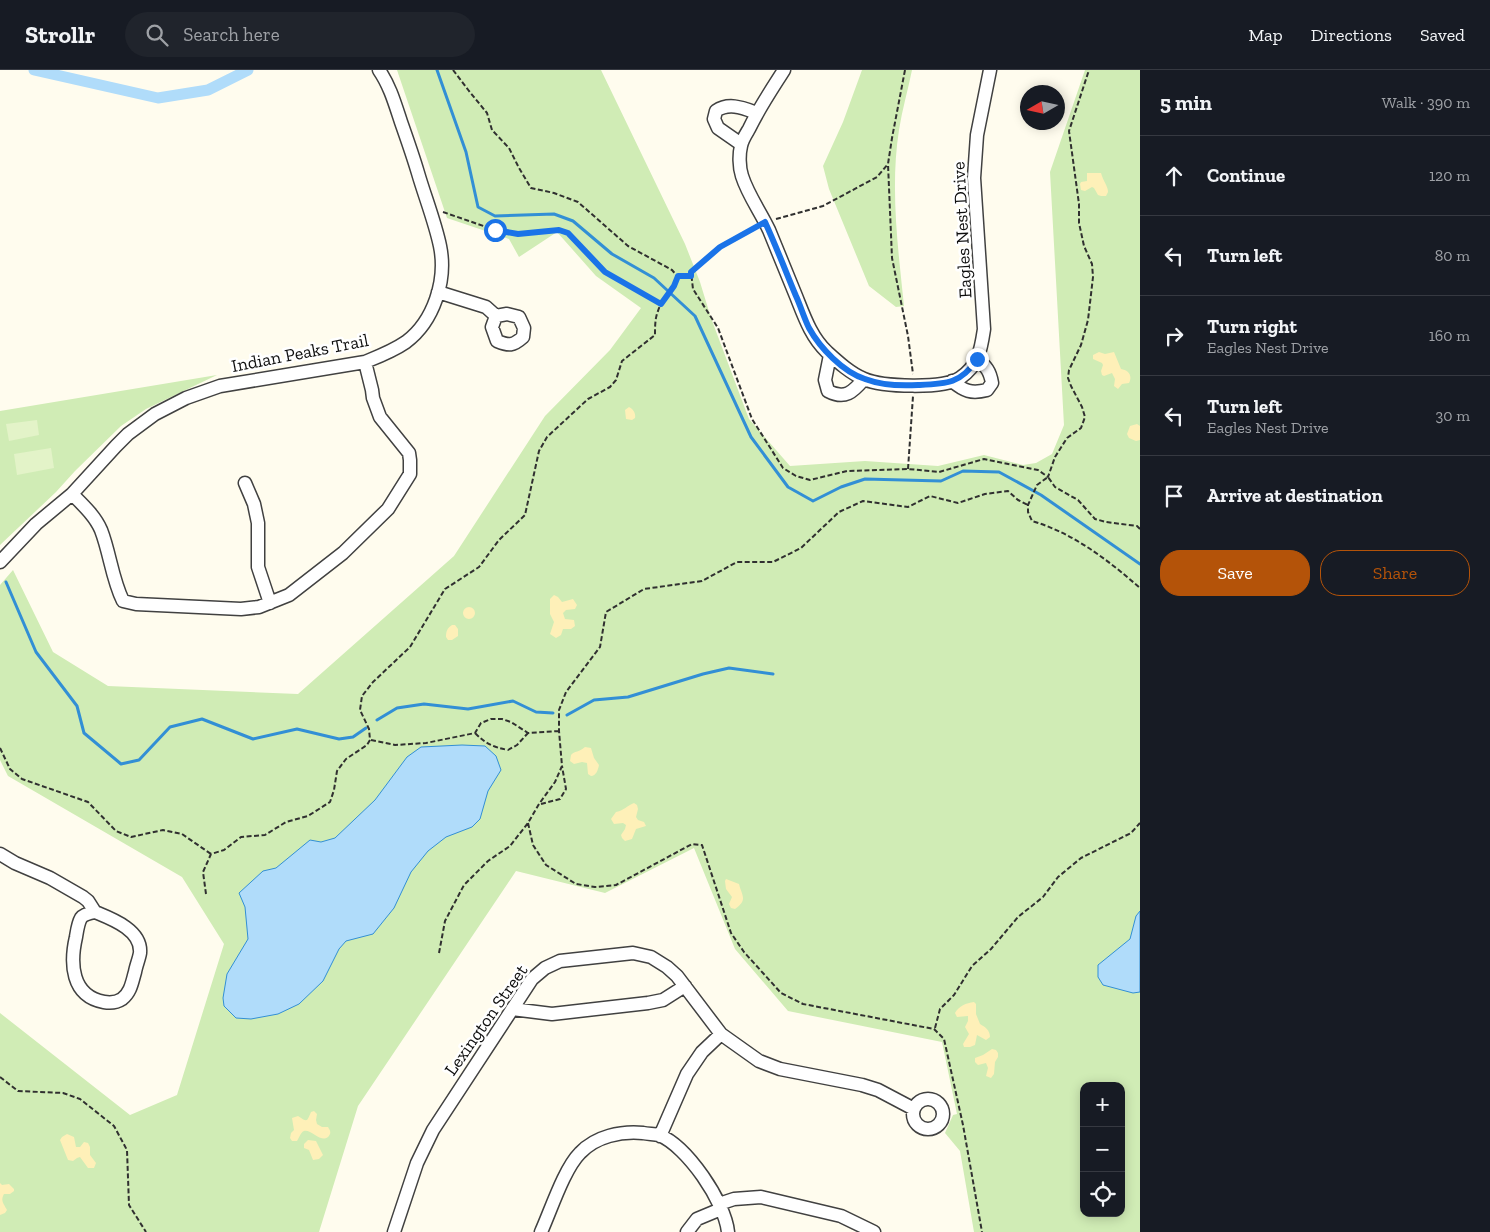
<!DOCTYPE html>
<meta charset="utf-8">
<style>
body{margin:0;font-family:"Zilla Slab",serif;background:#20242c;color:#f1f3f6}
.controls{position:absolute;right:15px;bottom:15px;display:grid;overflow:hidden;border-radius:10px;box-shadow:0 2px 12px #0003}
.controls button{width:45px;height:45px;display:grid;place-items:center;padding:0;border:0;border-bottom:1px solid #363941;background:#171b24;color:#f1f3f6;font:25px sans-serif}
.compass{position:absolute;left:1020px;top:15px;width:45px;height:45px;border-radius:50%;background:#171b24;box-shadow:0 2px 12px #0003;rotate:261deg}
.stop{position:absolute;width:15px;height:15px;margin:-11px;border:4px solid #1a73e8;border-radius:50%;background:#fff}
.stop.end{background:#1a73e8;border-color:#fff;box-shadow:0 1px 5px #0008}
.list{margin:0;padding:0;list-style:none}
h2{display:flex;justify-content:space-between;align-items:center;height:65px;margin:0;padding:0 20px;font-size:21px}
h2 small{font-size:16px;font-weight:400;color:#9ea1a6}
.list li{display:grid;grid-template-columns:32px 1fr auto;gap:15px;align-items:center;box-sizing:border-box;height:80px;padding:0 20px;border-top:1px solid #363941}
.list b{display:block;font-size:19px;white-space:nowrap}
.list p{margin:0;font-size:16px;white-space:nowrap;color:#9ea1a6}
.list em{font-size:16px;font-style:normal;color:#9ea1a6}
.actions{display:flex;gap:10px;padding:15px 20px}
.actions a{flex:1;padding:11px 0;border:1px solid #b45309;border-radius:20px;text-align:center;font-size:18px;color:#b45309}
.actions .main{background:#b45309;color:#fff}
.icon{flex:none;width:28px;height:28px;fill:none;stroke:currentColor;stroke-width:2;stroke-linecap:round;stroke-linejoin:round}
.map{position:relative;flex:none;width:1140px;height:1162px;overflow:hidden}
header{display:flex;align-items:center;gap:30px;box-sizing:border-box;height:70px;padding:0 25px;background:#171b24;border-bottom:1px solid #363941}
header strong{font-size:24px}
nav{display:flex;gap:28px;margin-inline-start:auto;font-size:18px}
.search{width:350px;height:45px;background:#20242c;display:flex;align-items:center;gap:12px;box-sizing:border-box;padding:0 18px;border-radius:28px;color:#9ea1a6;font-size:19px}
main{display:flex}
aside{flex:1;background:#171b24}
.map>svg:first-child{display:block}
.green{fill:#d0ecb5;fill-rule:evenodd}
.sand{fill:#fef0b8}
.pitch{fill:#e3f3c8}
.water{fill:#b0dcfa;stroke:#328fd5}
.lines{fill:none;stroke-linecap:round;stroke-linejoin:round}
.stream{stroke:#328fd5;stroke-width:3}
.canal{stroke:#b0dcfa;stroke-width:11}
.minor-casing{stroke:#414141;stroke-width:15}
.path{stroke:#303030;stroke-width:2;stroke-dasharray:5 2.5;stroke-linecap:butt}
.minor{stroke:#fff;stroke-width:12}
.route{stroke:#1a73e8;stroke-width:6}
.labels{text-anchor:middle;stroke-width:5;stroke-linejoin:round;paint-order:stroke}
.street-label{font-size:18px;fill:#0e0e0e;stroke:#fff}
</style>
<header>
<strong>Strollr</strong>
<div class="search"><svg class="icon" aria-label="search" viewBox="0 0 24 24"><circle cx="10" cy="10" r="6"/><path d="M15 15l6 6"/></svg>Search here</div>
<nav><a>Map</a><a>Directions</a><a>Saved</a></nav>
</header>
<main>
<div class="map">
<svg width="1140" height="1162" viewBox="0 0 1140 1162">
<rect width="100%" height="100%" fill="#fffcee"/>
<path class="green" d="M397,0H601L685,174L700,212L711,248L749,349L790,396L865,391L938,396L984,385L1023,395L1036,393L1052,384L1064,355L1050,102L1085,0H1140V1162H974L960,1081L945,1063L953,1045L957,1044L942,972L788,941L735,879L694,778L605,823L516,801L358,1036L319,1162H0V943L130,1045L177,1025L224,874L182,807L8,706L0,690V515L13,500L53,582L108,616L298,624L454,486L545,346L610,280L641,238L596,206L557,162L519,187L509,169L447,148ZM1084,1016H1121V1143H1084Z
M862,0H912C908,20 902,40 899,60C890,118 898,178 904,236L896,237L869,216L829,119L823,96L843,52Z
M217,305L146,339L121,356L75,401L56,422L0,475V341Z"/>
<path class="sand" d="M1087,103H1101C1103,111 1108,116 1108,122L1106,126H1101L1098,125L1094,118L1092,117L1085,121L1081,120L1080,114L1081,112L1087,111Z
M1099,282L1105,284L1114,282L1121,299C1128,300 1133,305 1129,313L1122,314L1118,319L1114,316L1115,309L1112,303L1104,306L1102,305L1101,301L1103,295L1102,293L1093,289V285Z
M629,337C633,339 636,343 635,348L632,350L626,349L625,340Z
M1137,354L1140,356V370L1136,371L1129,368L1127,364L1130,356Z
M554,525L558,527L562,532L573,529L577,535L575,539L566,540L563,543L565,549L574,550L575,556L571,559H563L561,565L556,568L550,564L554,552L550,544V529Z
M463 543a6 6 0 1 1 12 0a6 6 0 1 1-12 0Z
M452,555H455L458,559V566L452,570H448L446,567C446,562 447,558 452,555Z
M585,677L591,678L594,688L599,695C598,700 596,706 591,706L588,704L587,693L582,692L574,694L570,691L571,685C574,681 580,682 585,677Z
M634,733L637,735L638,739L636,747L638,750L644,752L646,756L636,759L632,769L625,771L622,768L621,765L625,759L626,755L623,753L614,754L611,749L616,742C625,740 626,736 634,733Z
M726,809L739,814C742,826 748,830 735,839L731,838L729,834L732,827L726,819L725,811Z
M974,932L976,934V944L980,954C985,957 990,960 990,967L986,970L977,965L975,975L970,977H964L963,974L969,964L965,957L968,951V946L957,947L955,943C959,936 966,933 974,932Z
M992,979L996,980L998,983V987L995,992L994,1004L991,1008L986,1006L988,998L986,993L978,995L975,992V988L983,985Z
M314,1041L317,1044L316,1050L317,1054L322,1057H328C329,1059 331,1061 330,1064C324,1077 311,1058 304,1061C301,1062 299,1068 297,1071H292L290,1068L291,1063L294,1060L292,1048L298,1046C308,1053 307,1051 311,1042Z
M67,1064L74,1067L76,1077H80L84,1072L88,1073L90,1077V1085L96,1093L94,1098H88L80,1087L77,1088L73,1091L68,1090L60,1070L62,1067Z
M308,1070L316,1071L323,1085L319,1089L313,1090L309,1080L304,1078V1074Z
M0,1113L2,1115L9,1114L14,1119V1121L10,1124H4C0,1131 4,1134 7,1140L5,1143L0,1145Z"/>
<path class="pitch" d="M37,350L39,365L9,371L6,354Z
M51,378L54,398L17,405L14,384Z"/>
<path class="water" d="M462,675L485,676L496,686L501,700L488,721L480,749L472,757L446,767L428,781L411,802L394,838L373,864L346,871L339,879L323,911L299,934L278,944L251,949L236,948L224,936L223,928L227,904L248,869L245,837L239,823L263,801L276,798L310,770L321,772L335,768L375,730L407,687L421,677Z
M1140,841V922L1133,923L1103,915L1098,907V895L1130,869L1136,846Z"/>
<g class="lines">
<path class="stream" d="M437,0L466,82L478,137L495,146L554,144L573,151L612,184L654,208L695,246L751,367L788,417L813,431L841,417L865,409L941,411L963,401L999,402L1041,425L1140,494
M6,512L36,582L77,636L84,663L121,694L139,690L170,657L202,649L253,669L297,659L339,669L353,667L366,658
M567,645L594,630L628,627L703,604L729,598L773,604
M377,650L397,638L424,634L468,639L513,631L536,642L553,643"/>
<path class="canal" d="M34,0L158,28L208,20L248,0"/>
<defs>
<path id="minor" d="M784,0C772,19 759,38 749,59C746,64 742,70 741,76C739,84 739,97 742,106C748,125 760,141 769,160C778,182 787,204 796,226C804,246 811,267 827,282C838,292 850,303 864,309C882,317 944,319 960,308C979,295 981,279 984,259L974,108L977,65L990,0
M741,74L718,58L714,49L716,41C729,32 743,38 757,43
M438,222L486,237L496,246L492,257L497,271C509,276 513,276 523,267L524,258L519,247L507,244L496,246
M830,285L825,310L828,321C845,330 853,322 864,309
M952,311C964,321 971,324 987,320L992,313C990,301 986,296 977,289
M245,413L254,434L258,453V497L270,533
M72,424C83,435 95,446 101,460C110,483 112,509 123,531L136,534L241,539L259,537L289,525L343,483L388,439L410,404V390L409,383L380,347L373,328L372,320L365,292
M0,492L36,454L72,424L116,376L128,364L155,344L186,328L220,316L365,292C380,286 393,281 406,272C434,251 447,210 440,176C435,152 425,127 418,103C413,86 407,69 401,52C395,34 390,16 379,0
M0,784L15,793L50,808L83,827L88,831L95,842
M95,842C112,849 142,860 140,883C139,889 136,896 135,902C132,912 131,922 122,929C116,933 110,933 104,932C71,926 70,893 76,867C77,861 78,853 81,848C84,844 90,843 95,842Z
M512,939L552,944L648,933L663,930L685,916
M913 1044a15 15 0 1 1 30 0a15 15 0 1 1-30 0Z
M660,1066L687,1004L702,982L721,964
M719,1134L734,1129L761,1127L841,1146L874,1162
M394,1162L417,1093L433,1060L532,909L545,898L560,891L633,883L651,887L667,897L677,906L721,964L759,991L780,999L862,1015L878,1020L914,1039
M541,1162C551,1140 564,1099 580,1083C596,1066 621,1061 643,1063C648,1064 654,1064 659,1065C687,1076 725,1132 728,1162
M687,1162L697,1149L721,1139"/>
</defs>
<use href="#minor" class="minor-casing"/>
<path class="path" d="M453,0L469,21L487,43L492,60L509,78L519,98L531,118L554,123L578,132L628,176L672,200L678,207
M905,0L892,68L888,94L892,188L908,266L913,304
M443,142L495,160L518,164L559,160L568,163L605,202L661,234
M776,149L823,136L877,107L888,94
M755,157L720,177L691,202L693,219L718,258L752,349L783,398L796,406L810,410L847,401L908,399L939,402L984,389L1038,400L1048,407L1055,387L1067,368L1081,358L1085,347L1082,337L1071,316L1068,308L1069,300L1081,275L1088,250L1093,207L1092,194L1084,176L1079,153V134L1069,61L1089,0
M678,207L690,206
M908,399L913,326
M1140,459L1137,456L1106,452L1095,449L1078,430L1055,417L1048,407L1037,415L1028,435V442L1032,451C1073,463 1108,490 1140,518
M475,663C486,674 493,677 508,680L517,675L528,663
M371,670L395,675L426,673L475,663L481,653L491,649H502L511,652L528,663L559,661
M0,678L10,699L22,709L88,732L116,761L131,767L163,760L182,764L211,784
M541,734L560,729L566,719L562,696
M528,753L533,775L546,795L576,814L595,817L616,815L692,774L702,775L731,863L744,882L781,923L803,934L934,959L944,969L963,1055L982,1162
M206,824L203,802L211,784L224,780L241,767L265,765L286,752L308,746L330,732L334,720L337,701L346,689L367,675L370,670L369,659L360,640L362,626L373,612L410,577L445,519L479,497L499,470L525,445L539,381L547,367L588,329L610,317L616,310L622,291L655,265C655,257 655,248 658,241C662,228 673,219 678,207
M439,883L445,851L464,815L488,791L510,776L528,753L539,734L555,712L562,696L559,661V640L566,622L600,577L606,542L644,519L702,511L737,492H773L801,478L839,442L863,431L908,437L930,426L958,433L985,424L1008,421L1018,430L1028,435
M935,958L940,939L954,925L972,896L991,879L1018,847L1043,827L1058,807L1081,788L1131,763L1140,753
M0,1007L18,1021L63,1023L80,1029L114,1056L127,1080L129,1135L146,1162"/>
<use href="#minor" class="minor"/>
</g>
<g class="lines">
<path class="route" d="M495,160L518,164L559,160L568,163L605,202L661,234L674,216L678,206H691V202L720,177L765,152C776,176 786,202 796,226C801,237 804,248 809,258C820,278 843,302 865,309C881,315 901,316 918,315C946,314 961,314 977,289"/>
</g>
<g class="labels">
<g class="street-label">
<text transform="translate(962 160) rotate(-93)" y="6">Eagles Nest Drive</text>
<text transform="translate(300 283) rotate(-11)" y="6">Indian Peaks Trail</text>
<text transform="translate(486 950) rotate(-55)" y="6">Lexington Street</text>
</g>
</g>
</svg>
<div class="controls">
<button>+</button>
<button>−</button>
<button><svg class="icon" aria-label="locate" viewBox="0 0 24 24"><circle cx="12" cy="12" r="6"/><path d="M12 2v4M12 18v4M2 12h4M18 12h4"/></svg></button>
</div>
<svg class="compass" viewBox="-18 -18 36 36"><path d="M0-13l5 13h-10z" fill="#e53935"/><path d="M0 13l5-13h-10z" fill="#9ea1a6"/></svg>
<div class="stop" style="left:495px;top:160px"></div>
<div class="stop end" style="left:977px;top:289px"></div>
</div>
<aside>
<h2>5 min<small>Walk · 390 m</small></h2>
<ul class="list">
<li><svg class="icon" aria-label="ahead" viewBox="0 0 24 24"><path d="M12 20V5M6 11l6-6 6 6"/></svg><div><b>Continue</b></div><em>120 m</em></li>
<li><svg class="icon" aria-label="left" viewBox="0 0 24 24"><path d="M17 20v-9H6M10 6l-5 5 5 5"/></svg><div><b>Turn left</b></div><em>80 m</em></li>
<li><svg class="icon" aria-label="right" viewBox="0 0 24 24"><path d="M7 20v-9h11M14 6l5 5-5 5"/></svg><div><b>Turn right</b><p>Eagles Nest Drive</p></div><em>160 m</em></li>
<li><svg class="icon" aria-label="left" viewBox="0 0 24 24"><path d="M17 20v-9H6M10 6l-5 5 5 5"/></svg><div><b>Turn left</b><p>Eagles Nest Drive</p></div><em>30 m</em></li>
<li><svg class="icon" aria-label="arrive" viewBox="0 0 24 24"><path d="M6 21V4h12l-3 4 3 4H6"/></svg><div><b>Arrive at destination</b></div></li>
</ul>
<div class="actions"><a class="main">Save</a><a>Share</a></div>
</aside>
</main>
